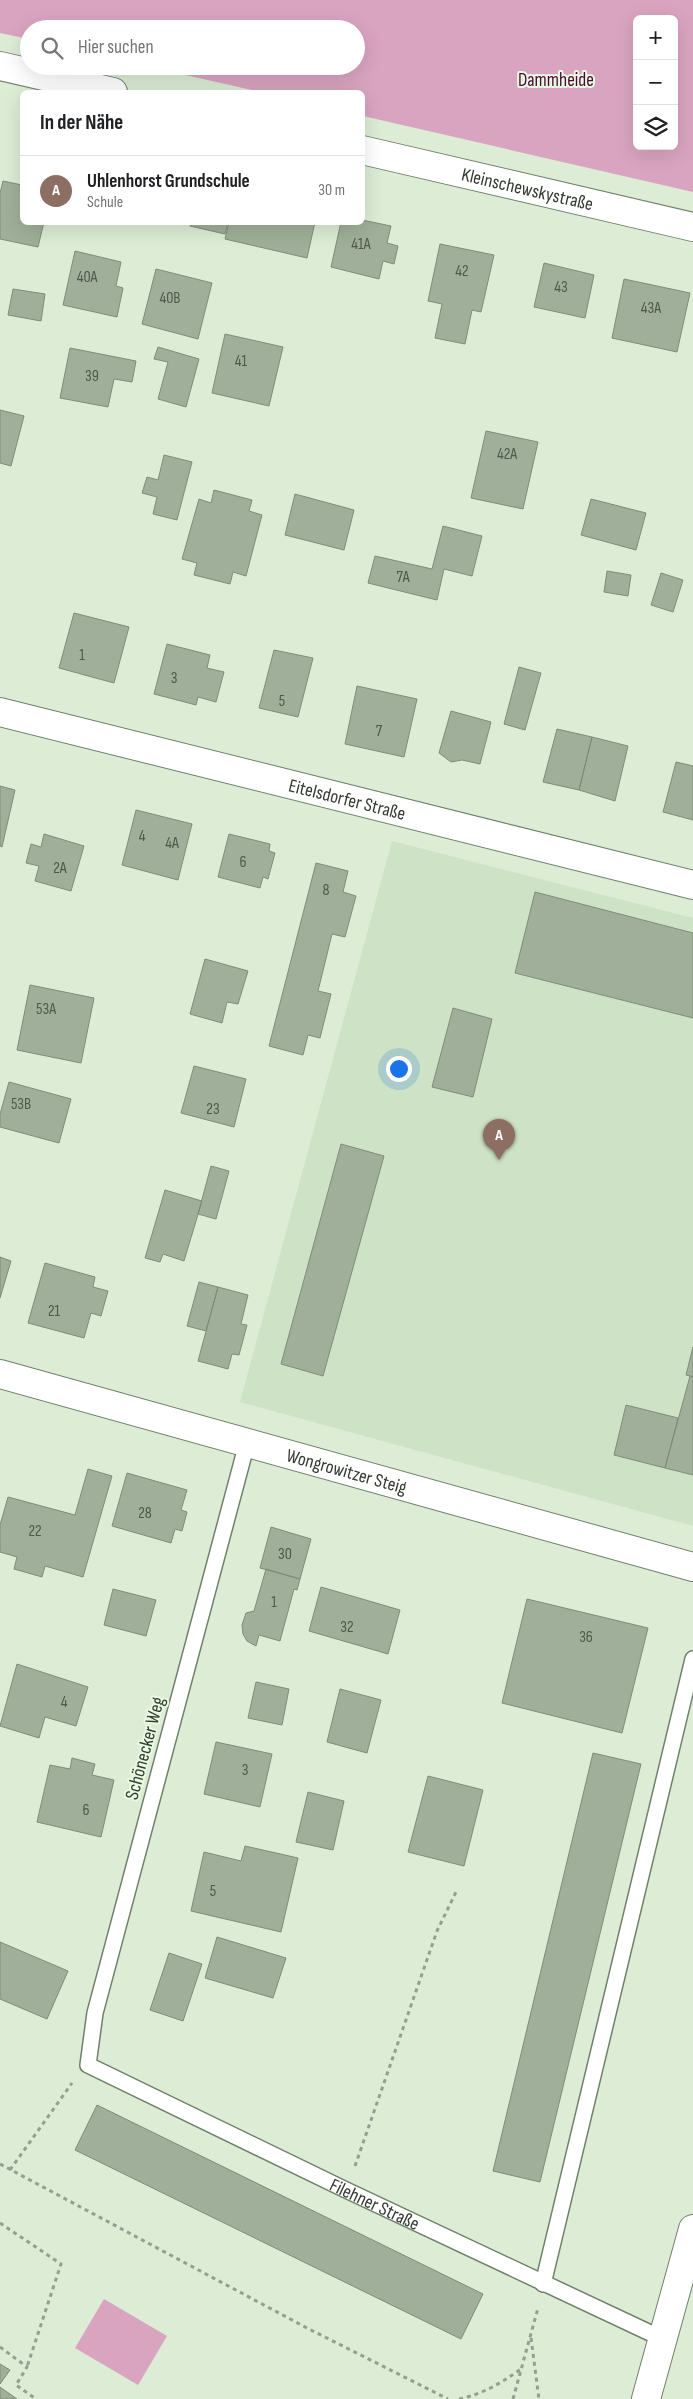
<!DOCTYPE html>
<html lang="de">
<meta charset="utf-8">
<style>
body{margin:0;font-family:"Sofia Sans Condensed",sans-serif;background:#f6f6f6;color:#202124}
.controls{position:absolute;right:15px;top:15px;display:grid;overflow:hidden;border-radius:8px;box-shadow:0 5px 20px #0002}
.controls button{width:45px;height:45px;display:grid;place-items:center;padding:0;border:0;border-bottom:1px solid #e0e0e0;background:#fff;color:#202124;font:25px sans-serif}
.you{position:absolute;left:398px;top:1068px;width:18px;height:18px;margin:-12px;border:4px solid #fff;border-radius:50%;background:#1a73e8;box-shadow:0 0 0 8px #1a73e833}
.badge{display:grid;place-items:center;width:32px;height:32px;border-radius:50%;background:#d93025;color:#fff;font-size:16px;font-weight:700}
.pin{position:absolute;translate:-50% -41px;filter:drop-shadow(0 1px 2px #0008)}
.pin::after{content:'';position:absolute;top:26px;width:18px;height:15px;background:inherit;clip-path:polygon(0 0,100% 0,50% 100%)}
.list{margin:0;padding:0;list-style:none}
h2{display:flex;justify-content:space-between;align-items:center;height:65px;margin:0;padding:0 20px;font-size:21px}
h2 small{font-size:16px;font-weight:400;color:#757577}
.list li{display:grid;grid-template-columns:32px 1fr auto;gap:15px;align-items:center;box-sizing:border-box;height:70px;padding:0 20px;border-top:1px solid #e0e0e0}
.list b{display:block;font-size:19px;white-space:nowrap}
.list p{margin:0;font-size:16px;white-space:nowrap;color:#757577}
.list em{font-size:16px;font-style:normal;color:#757577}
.icon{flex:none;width:28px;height:28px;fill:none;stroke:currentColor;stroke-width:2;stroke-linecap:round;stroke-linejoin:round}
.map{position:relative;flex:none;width:693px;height:2399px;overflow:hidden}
.search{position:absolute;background:#fff;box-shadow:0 5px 20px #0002;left:20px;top:20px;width:345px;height:55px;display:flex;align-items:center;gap:12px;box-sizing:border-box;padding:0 18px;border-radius:28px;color:#757577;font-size:19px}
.panel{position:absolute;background:#fff;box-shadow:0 5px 20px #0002;left:20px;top:90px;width:345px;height:135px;border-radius:8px}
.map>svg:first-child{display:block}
.built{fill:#cee3c5}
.green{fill:#d9a4c0;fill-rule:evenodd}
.building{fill:#9faf99;stroke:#7e8d78}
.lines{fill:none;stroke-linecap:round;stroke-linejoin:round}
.service-casing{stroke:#71806b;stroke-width:18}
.minor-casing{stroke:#71806b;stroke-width:30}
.path{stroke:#93a08f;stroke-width:3;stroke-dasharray:4 4;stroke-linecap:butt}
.service{stroke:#fff;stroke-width:15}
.minor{stroke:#fff;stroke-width:28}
.labels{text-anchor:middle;stroke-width:4;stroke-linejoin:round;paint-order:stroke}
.number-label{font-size:16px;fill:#4f584c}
.park-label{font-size:19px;fill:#4c0634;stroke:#e9fae2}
.street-label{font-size:19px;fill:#343b32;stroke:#e9fae2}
</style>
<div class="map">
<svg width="693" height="2399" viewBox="0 0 693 2399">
<rect width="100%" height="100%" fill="#dcecd5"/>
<path class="built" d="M392,841L693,918V1526L240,1402Z"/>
<path class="green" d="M0,0H693V192L363,116L362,92H260L146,66H356V29H29V39L0,33ZM637,19H674V146H637Z
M104,2299L167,2336L138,2385L75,2348Z"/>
<path class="building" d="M3,181L22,185V222H44L38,247L0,239V193Z
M362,220L391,226L387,243L398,246L394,264L383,261L379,279L331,267L341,222H362Z
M191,222H228L225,234L190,226Z
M229,222H315L307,258L225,239Z
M440,244L494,255L481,312L472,310L465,344L435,338L442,304L428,301Z
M75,251L121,262L116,286L123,288L117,317L63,305Z
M544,263L594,275L585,318L534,307Z
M156,269L212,283L198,339L142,324Z
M624,279L690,293L677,352L612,338Z
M13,289L45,294L41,321L8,315Z
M225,334L283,347L269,406L212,393Z
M158,347L199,359L186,407L158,399L168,362L154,359Z
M70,348L136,361L132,382L114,379L108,407L60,398Z
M0,410L24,416L11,466L0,463Z
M486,431L538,442L523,509L471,498Z
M164,455L192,462L177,520L153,514L157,497L142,493L147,477L158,480Z
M214,490L252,500L249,511L262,515L246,576L233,572L230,584L194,575L197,563L182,559L199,499L211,503Z
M295,494L354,510L344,550L285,535Z
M591,499L646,513L636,550L581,535Z
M443,526L482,536L472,576L444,569L437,600L368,583L375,556L432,569Z
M607,571L631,575L628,596L604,592Z
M661,573L683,580L673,612L651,605Z
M74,613L129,627L114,683L59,668Z
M167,644L210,655L207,668L224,672L216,702L198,697L196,705L154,694Z
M274,650L313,658L298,717L259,708Z
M519,667L541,673L525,730L504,724Z
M357,686L417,699L404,757L345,744Z
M451,711L491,722L480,764L462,760L451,762L439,753Z
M557,729L592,737L579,790L543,782Z
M592,737L628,746L615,801L579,790Z
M676,762L693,766V820L663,812Z
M0,786L15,790L2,847L0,846Z
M136,810L192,824L178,880L122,865Z
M44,834L84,846L71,891L35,881L39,866L26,863L31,844L41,847Z
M229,834L270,844L269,851L275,853L268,879L263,877L260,888L218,877Z
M316,863L348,871L343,892L356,896L345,937L332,934L318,991L331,994L320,1038L308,1035L303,1055L269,1046Z
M535,892L693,933V1018L515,973Z
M205,959L248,971L238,1004L227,1002L222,1023L190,1014Z
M30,985L94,998L81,1063L17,1050Z
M453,1008L492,1019L473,1097L432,1087Z
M194,1066L246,1079L234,1127L181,1113Z
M9,1082L71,1099L59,1143L0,1127V1114Z
M341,1144L384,1156L323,1376L281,1364Z
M211,1166L229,1171L216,1219L198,1214Z
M165,1190L202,1201L184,1261L163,1254L160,1262L145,1258Z
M0,1257L11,1261L0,1298Z
M45,1263L95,1277L93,1287L108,1291L101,1316L91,1313L84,1338L28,1323Z
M199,1282L218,1287L206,1331L187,1326Z
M218,1287L248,1295L241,1324L247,1325L239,1355L232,1354L228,1369L198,1361Z
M693,1347V1377L686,1375Z
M690,1376L693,1377V1475L665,1468Z
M626,1405L678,1418L665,1468L614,1455Z
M88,1469L112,1476L83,1577L45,1566L42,1577L14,1569L17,1557L0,1552V1525L8,1497L75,1515Z
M127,1473L187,1490L181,1510L187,1512L182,1531L175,1529L171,1543L112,1526Z
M271,1527L311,1539L300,1579L260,1568Z
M266,1569L300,1579L297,1590L294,1589L280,1641L259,1635L256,1646L247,1641L243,1634L242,1625L246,1613L254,1611Z
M321,1587L400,1610L388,1654L309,1631Z
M113,1589L156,1600L146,1636L104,1625Z
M527,1599L648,1628L622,1733L502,1703Z
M17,1664L88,1687L76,1726L45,1717L39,1738L0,1726Z
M256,1682L289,1689L282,1725L248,1718Z
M340,1689L381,1700L367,1753L327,1742Z
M216,1742L272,1754L260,1807L204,1794Z
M593,1753L641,1764L540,2182L493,2171Z
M72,1758L95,1764L92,1775L114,1780L101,1837L37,1822L50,1765L70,1769Z
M428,1776L483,1790L464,1866L408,1852Z
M308,1792L344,1801L333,1850L296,1842Z
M245,1846L298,1858L281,1932L191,1911L204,1852L241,1861Z
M217,1937L286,1958L273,1998L205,1978Z
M0,1942L68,1971L47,2019L0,1999Z
M169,1953L202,1964L183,2021L150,2010Z
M97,2105L483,2294L461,2339L75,2150Z
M0,2364L10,2370L0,2384Z
M0,2387L17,2399H0Z"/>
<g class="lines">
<defs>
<g id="service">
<path id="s1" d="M247,1443L95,2013L88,2065L346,2190L663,2339"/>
<path d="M543,2284L693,1659"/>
</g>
<g id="minor">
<path d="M0,66L113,92"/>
<path id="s2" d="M362,150L693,227"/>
<path id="s3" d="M0,712L693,885"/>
<path id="s4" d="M0,1374L693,1567"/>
<path d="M646,2399L693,2229"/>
</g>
</defs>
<use href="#service" class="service-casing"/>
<use href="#minor" class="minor-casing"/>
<path class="path" d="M0,2164L307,2328L448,2399
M355,2166L437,1931L456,1892
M10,2170L72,2083
M0,2223L61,2264L27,2367
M531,2338L539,2399
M0,2347L27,2367L16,2385L36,2399
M459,2399C483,2394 501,2383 521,2369
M513,2399L538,2308"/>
<use href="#service" class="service"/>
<use href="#minor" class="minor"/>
</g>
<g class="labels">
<g class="number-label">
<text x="361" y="249">41A</text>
<text x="462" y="276">42</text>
<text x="87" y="282">40A</text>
<text x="561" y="292">43</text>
<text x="170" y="303">40B</text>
<text x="651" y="313">43A</text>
<text x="241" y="366">41</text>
<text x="92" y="381">39</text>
<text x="507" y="459">42A</text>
<text x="403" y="582">7A</text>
<text x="82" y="660">1</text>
<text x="174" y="683">3</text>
<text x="282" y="706">5</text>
<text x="379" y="736">7</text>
<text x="142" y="841">4</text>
<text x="172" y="848">4A</text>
<text x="243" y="867">6</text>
<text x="60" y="873">2A</text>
<text x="326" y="895">8</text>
<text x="46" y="1014">53A</text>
<text x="21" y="1109">53B</text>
<text x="213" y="1114">23</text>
<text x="54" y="1316">21</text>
<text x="145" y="1518">28</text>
<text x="35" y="1536">22</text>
<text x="285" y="1559">30</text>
<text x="274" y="1607">1</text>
<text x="347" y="1632">32</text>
<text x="586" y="1642">36</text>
<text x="64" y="1707">4</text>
<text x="245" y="1775">3</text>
<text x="86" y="1815">6</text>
<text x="213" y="1896">5</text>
</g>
<g class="park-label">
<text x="556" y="86">Dammheide</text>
</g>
<g class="street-label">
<text dy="7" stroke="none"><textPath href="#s2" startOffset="170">Kleinschewskystraße</textPath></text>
<text dy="7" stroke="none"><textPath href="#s3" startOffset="358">Eitelsdorfer Straße</textPath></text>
<text dy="7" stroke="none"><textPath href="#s4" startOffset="360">Wongrowitzer Steig</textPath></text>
<text transform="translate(144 1748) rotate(-75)" y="7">Schönecker Weg</text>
<text dy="7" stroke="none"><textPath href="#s1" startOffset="961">Filehner Straße</textPath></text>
</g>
</g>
</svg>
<div class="controls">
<button>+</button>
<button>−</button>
<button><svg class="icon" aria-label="layers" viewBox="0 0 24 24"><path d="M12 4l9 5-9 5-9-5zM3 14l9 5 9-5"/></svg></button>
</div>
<div class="you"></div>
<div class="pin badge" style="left:499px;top:1160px;background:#8d6e63">A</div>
<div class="search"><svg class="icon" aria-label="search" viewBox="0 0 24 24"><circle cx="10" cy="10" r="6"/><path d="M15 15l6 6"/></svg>Hier suchen</div>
<section class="panel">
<h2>In der Nähe<small></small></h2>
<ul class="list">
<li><span class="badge" style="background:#8d6e63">A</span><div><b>Uhlenhorst Grundschule</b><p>Schule</p></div><em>30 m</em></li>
</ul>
</section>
</div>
